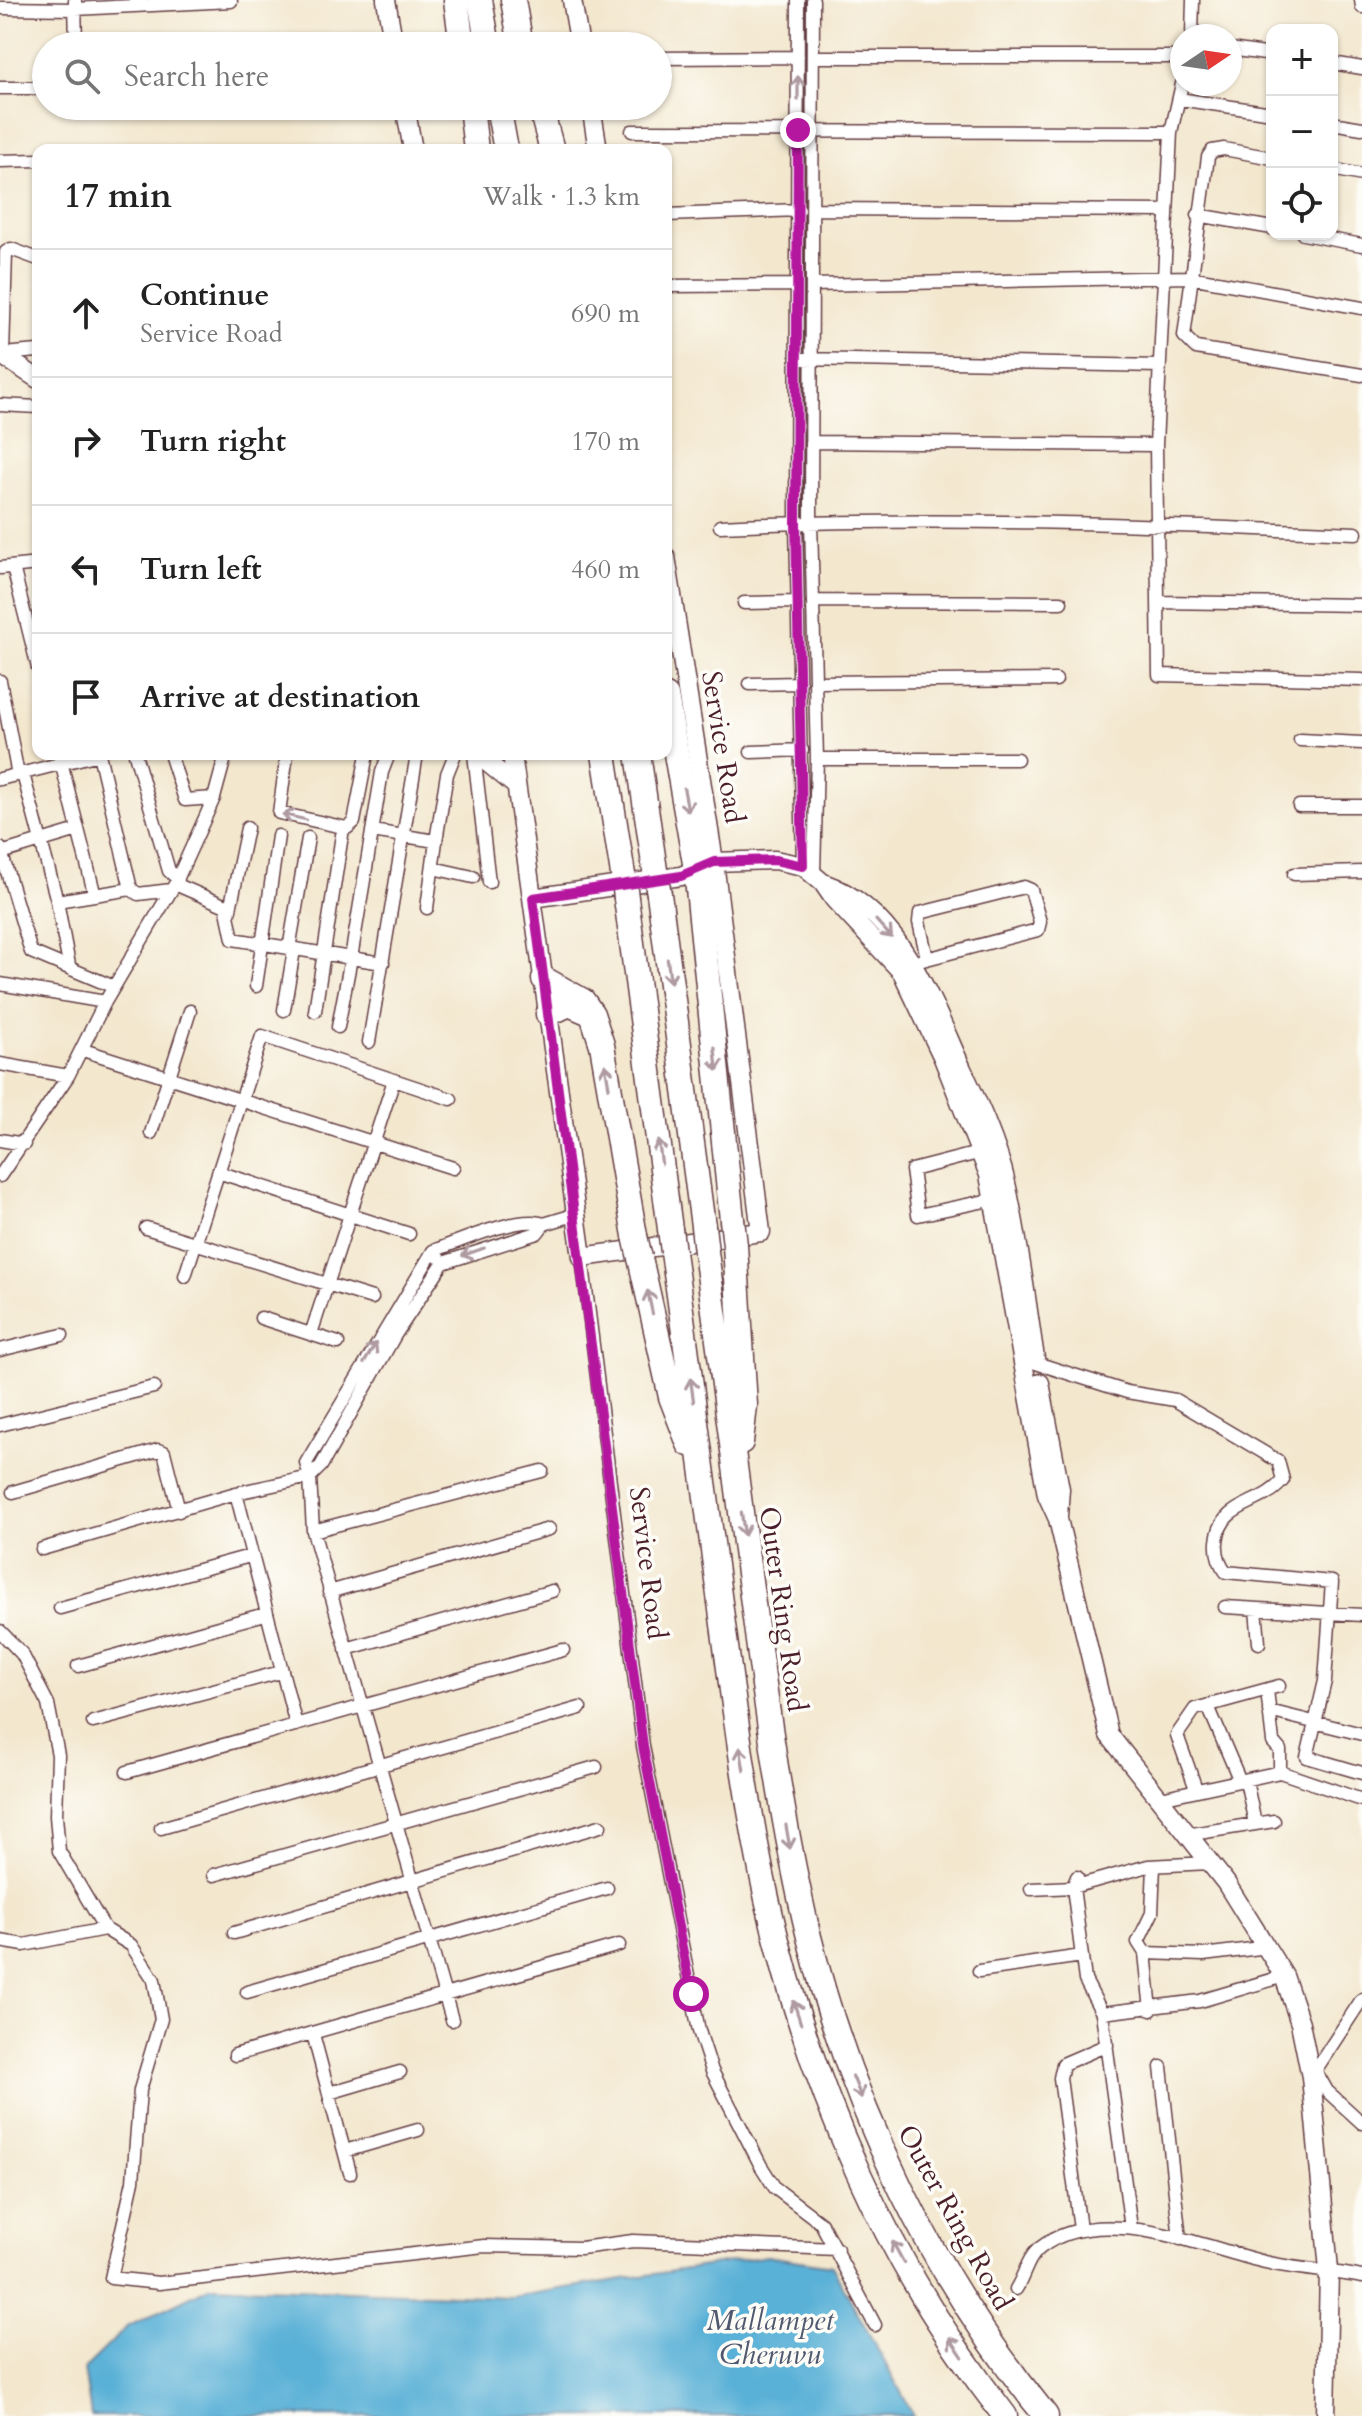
<!DOCTYPE html>
<meta charset="utf-8">
<style>
body{margin:0;font-family:Cardo,serif;background:#f6f6f6;color:#222}
.controls{position:absolute;right:24px;top:24px;display:grid;overflow:hidden;border-radius:16px;box-shadow:0 2px 6px #0004}
.controls button{width:72px;height:72px;display:grid;place-items:center;padding:0;border:0;border-bottom:2px solid #e0e0e0;background:#fff;color:#222;font:40px sans-serif}
.compass{position:absolute;left:1170px;top:24px;width:72px;height:72px;border-radius:50%;background:#fff;box-shadow:0 2px 6px #0004;rotate:77deg}
.stop{position:absolute;width:24px;height:24px;margin:-18px;border:6px solid #b5179e;border-radius:50%;background:#fff}
.stop.end{background:#b5179e;border-color:#fff;box-shadow:0 2px 8px #0008}
.list{margin:0;padding:0;list-style:none}
h2{display:flex;justify-content:space-between;align-items:center;height:104px;margin:0;padding:0 32px;font-size:34px}
h2 small{font-size:26px;font-weight:400;color:#767676}
.list li{display:grid;grid-template-columns:52px 1fr auto;gap:24px;align-items:center;box-sizing:border-box;height:128px;padding:0 32px;border-top:2px solid #e0e0e0}
.list b{display:block;font-size:30px;white-space:nowrap}
.list p{margin:0;font-size:26px;white-space:nowrap;color:#767676}
.list em{font-size:26px;font-style:normal;color:#767676}
.icon{flex:none;width:44px;height:44px;fill:none;stroke:currentColor;stroke-width:2;stroke-linecap:round;stroke-linejoin:round}
.map{position:relative;flex:none;width:1362px;height:2416px;overflow:hidden}
.search{position:absolute;background:#fff;box-shadow:0 2px 6px #0004;left:32px;top:32px;width:640px;height:88px;display:flex;align-items:center;gap:20px;box-sizing:border-box;padding:0 28px;border-radius:44px;color:#767676;font-size:30px}
.panel{position:absolute;background:#fff;box-shadow:0 2px 6px #0004;left:32px;top:144px;width:640px;height:616px;border-radius:16px}
.map>svg:first-child{display:block}
.water{fill:#5ab1d7;stroke:#526881;stroke-width:2}
.lines{fill:none;stroke-linecap:round;stroke-linejoin:round}
.minor-casing{stroke:#633d43;stroke-width:15}
.secondary-casing{stroke:#633d43;stroke-width:21}
.motorway-casing{stroke:#633d43;stroke-width:27}
.minor{stroke:#fff;stroke-width:12}
.secondary{stroke:#fff;stroke-width:18}
.motorway{stroke:#fff;stroke-width:24}
.motorway-bridge-casing{stroke:#633d43;stroke-width:27;stroke-linecap:butt}
.motorway-bridge{stroke:#fff;stroke-width:24}
.oneway{stroke:#ae9aa0}
.route{stroke:#b5179e;stroke-width:10}
.labels{text-anchor:middle;stroke-width:7;stroke-linejoin:round;paint-order:stroke}
.street-label{font-size:28px;fill:#4a1f2b;stroke:#fdfcf7}
.water-label{font-size:30px;font-style:italic;fill:#505970;stroke:#fdfcf7}
</style>
<div class="map">
<svg width="1362" height="2416" viewBox="0 0 1362 2416">
<rect width="100%" height="100%" fill="#fdfcf7"/>
<filter id="ink" filterUnits="userSpaceOnUse"><feTurbulence type="fractalNoise" baseFrequency=".0125" numOctaves="2"/><feDisplacementMap in="SourceGraphic" scale="16" xChannelSelector="R" yChannelSelector="G"/><feConvolveMatrix kernelMatrix="1 2 1 2 8 2 1 2 1" color-interpolation-filters="sRGB"/></filter>
<filter id="wash" filterUnits="userSpaceOnUse"><feTurbulence type="fractalNoise" baseFrequency=".006" numOctaves="4" result="noise"/><feDisplacementMap in="SourceGraphic" scale="32" xChannelSelector="R" yChannelSelector="G"/><feGaussianBlur stdDeviation="1.8" result="paint"/><feColorMatrix in="noise" values="0 0 0 0 0 0 0 0 0 0 0 0 0 0 0 0 0 1.4 0 .05"/><feComposite in="paint" operator="in"/></filter>
<g filter="url(#wash)">
<rect width="100%" height="100%" fill="#f3e7ce"/>
<path class="water" d="M767,2256L832,2266L914,2416H91L84,2369L127,2327L211,2286L511,2297Z"/>
</g>
<g filter="url(#ink)">
<g class="lines">
<defs>
<path id="minor" d="M75,0L76,46
M798,0L796,523L803,866
M813,0L811,522L817,759L814,873
M1361,0L1362,7
M0,8L75,9L231,1
M1192,36L1193,0
M1230,49L1272,55
M813,57H1182
M658,58L798,57
M1332,63L1362,68
M1182,84L1171,132L1156,445L1159,675L1362,680
M0,88H46
M1179,99L1272,113
M1332,123L1362,128
M632,131L1171,132
M1272,158L1224,149L1212,151L1208,157L1184,336L1196,348L1362,375
M0,161L38,160
M1332,169L1362,175
M814,209L1167,211
M666,215L799,210
M1198,215L1272,228
M1303,234L1362,245
M38,259L11,249L6,252L3,354L38,351
M812,285L1190,277L1362,308
M668,286L797,285
M803,359L1160,366
M0,405L38,407
M811,442L1156,445
M720,526C932,516 1144,524 1356,533
M13,567L38,668
M0,568L38,564
M813,601L1061,602
M1158,602L1362,605
M744,603L798,602
M0,681L18,775
M815,682L1056,680
M750,684L800,683
M1300,740L1362,743
M751,752L802,750
M59,754L94,892
M99,754L131,889
M135,754L169,871L178,879
M170,754L185,800L214,798
M287,754L279,813L347,828L354,822L367,754
M474,754L489,882
M817,759H1017
M23,774L57,901L69,965
M0,779L99,754
M1299,806H1362
M372,831L436,841L447,774L455,754
M0,848L31,952L114,987
M1,853L78,830
M433,868L473,877
M1294,874L1362,872
M175,884L226,906L233,939L351,958L338,1027
M57,901L131,889L138,894L171,890
M427,908L436,841
M229,914L247,828
M289,949L308,838
M383,963L351,958L382,772L389,754
M911,963L1038,930L1040,922L1031,890L1024,887L920,913L919,922L927,958
M0,984L105,1002
M256,986L278,836
M284,1010L294,950
M315,1011L342,835
M369,1042L417,754
M83,1050L453,1168
M0,1064L68,1076
M151,1133L190,1011
M0,1140L24,1144
M982,1152L912,1170L918,1215L995,1199
M218,1172L409,1234
M0,1176L68,1076L105,1002L175,884L214,798L226,754
M146,1228L372,1298
M433,1251L306,1463L310,1477L313,1531L452,2020
M438,1257L433,1251C458,1242 520,1214 544,1224
M582,1257L643,1746L699,2031L712,2071L761,2166L775,2188L821,2223L875,2325
M185,1276L262,1036L451,1099
M261,1318L338,1343
M311,1334L394,1080
M0,1350L62,1335
M1036,1363L1127,1392L1175,1400L1278,1461L1283,1480C1262,1507 1220,1501 1217,1542C1216,1554 1219,1563 1226,1572L1332,1582L1325,1681L1307,1757L1362,1773
M0,1425L154,1387
M13,1492L158,1450L164,1452L179,1511
M236,1493L296,1725
M313,1531L542,1471
M42,1549L236,1493L310,1477L321,1466L395,1335L443,1263L537,1233L544,1224L574,1215
M329,1592L549,1529
M1225,1607L1362,1615
M60,1608L250,1556
M1256,1609L1259,1643
M0,1631L22,1654L48,1704L58,1755L56,1816L59,1851L105,1929L131,1945L154,1980L161,2019L140,2090L133,2181L111,2278L159,2283L484,2246L581,2248L633,2241L837,2249
M346,1649L552,1591
M78,1666L265,1614
M1267,1690L1273,1742L1280,1750V1772
M1208,1706L1240,1781
M1269,1711L1362,1734
M93,1722L281,1672
M127,1772L563,1650
M1246,1780L1255,1824
M1196,1789L1177,1735L1195,1709L1279,1686
M1156,1799L1280,1772L1362,1800
M161,1828L580,1708
M1186,1835L1274,1821
M214,1875L596,1767
M1077,1877L1073,1887L1085,1980L1102,2013L1131,2228
M1031,1889L1073,1887L1148,1866L1210,1863
M234,1933L600,1826
M0,1941L24,1945L105,1929
M1145,1953L1203,1955L1268,1947
M979,1971L1082,1956
M247,1992L607,1888
M1151,2010L1145,1953L1138,1942L1152,1913L1154,1866
M1102,2013L1200,2001L1284,1976
M313,2034L350,2173
M235,2055L619,1945
M1161,2067L1180,2239
M1315,2070L1327,2091L1362,2123
M1311,2077L1362,1999
M329,2093L400,2072
M345,2151L418,2130
M1080,2229L1060,2078L1063,2064L1107,2045
M1016,2289C1025,2275 1027,2258 1040,2248C1099,2201 1202,2247 1265,2262C1297,2270 1330,2270 1362,2277"/>
<path id="secondary" d="M386,0L394,46
M572,0L580,46
M405,106L413,150
M591,106L598,150
M0,354L38,379
M477,754L516,786
M512,754L582,1257L761,1232L714,862L666,557
M823,883C899,909 932,1002 962,1069C979,1105 997,1144 1006,1183C1019,1240 1026,1300 1035,1358
M533,898L681,876L714,862L775,860L803,866L823,883L834,899L902,972L943,1058L989,1175L1047,1495L1058,1519L1109,1735L1226,1883L1284,1976L1300,2023L1311,2077L1329,2270L1326,2416
M1040,1383L1060,1489L1058,1516"/>
<path id="motorway" d="M456,0L462,46
M480,0L488,46
M513,0L521,46
M471,106L476,150
M498,106L506,150
M540,106L552,150
M666,696L696,869L732,1220
M604,754L624,881
M638,754L656,877
M659,894L703,1226
M626,898L670,1229
M544,979L583,1001L592,1014L602,1045L635,1236
M548,1014L569,1004L590,1013
M735,1245L745,1405L741,1442
M673,1252C689,1366 704,1480 719,1595C733,1696 745,1799 767,1899C809,2086 887,2265 1005,2416
M706,1252C722,1367 737,1481 752,1596C767,1710 782,1825 809,1937C852,2110 933,2278 1046,2416
M640,1258L671,1397L689,1444"/>
</defs>
<use href="#minor" class="minor-casing"/>
<use href="#secondary" class="secondary-casing"/>
<use href="#motorway" class="motorway-casing"/>
<use href="#minor" class="minor"/>
<use href="#secondary" class="secondary"/>
<use href="#motorway" class="motorway"/>
<defs>
<path id="motorway-bridge" d="M656,877L659,894
M624,881L626,898
M732,1220L735,1245
M703,1226L706,1252
M670,1229L673,1252
M635,1236L640,1258"/>
</defs>
<use href="#motorway-bridge" class="motorway-bridge-casing"/>
<use href="#motorway-bridge" class="motorway-bridge"/>
</g>
<defs><path id="oneway-shaft" d="M-6 0H5M1.5-3L5.5 0L1.5 3" fill="none" stroke-width="1.6" stroke-linecap="round" stroke-linejoin="round" transform="scale(2)"/></defs>
<g class="oneway">
<use href="#oneway-shaft" transform="translate(798 88) rotate(-90)"/>
<use href="#oneway-shaft" transform="translate(686 800) rotate(79)"/>
<use href="#oneway-shaft" transform="translate(294 817) rotate(-167)"/>
<use href="#oneway-shaft" transform="translate(884 929) rotate(48)"/>
<use href="#oneway-shaft" transform="translate(669 971) rotate(82)"/>
<use href="#oneway-shaft" transform="translate(716 1059) rotate(84)"/>
<use href="#oneway-shaft" transform="translate(607 1076) rotate(-100)"/>
<use href="#oneway-shaft" transform="translate(660 1152) rotate(-98)"/>
<use href="#oneway-shaft" transform="translate(473 1252) rotate(161)"/>
<use href="#oneway-shaft" transform="translate(650 1302) rotate(-102)"/>
<use href="#oneway-shaft" transform="translate(370 1353) rotate(-59)"/>
<use href="#oneway-shaft" transform="translate(692 1390) rotate(-98)"/>
<use href="#oneway-shaft" transform="translate(743 1524) rotate(82)"/>
<use href="#oneway-shaft" transform="translate(742 1759) rotate(-99)"/>
<use href="#oneway-shaft" transform="translate(788 1837) rotate(80)"/>
<use href="#oneway-shaft" transform="translate(797 2012) rotate(-108)"/>
<use href="#oneway-shaft" transform="translate(857 2087) rotate(68)"/>
<use href="#oneway-shaft" transform="translate(898 2252) rotate(-118)"/>
<use href="#oneway-shaft" transform="translate(956 2347) rotate(-124)"/>
</g>
</g>
<g class="lines" filter="url(#ink)">
<path class="route" d="M691,1994L643,1746L533,898L681,876L714,862L775,860L803,866L796,523L798,130"/>
</g>
<g class="labels">
<g class="street-label">
<text transform="translate(724 747) rotate(81)" y="10">Service Road</text>
<text transform="translate(649 1563) rotate(83)" y="10">Service Road</text>
<text transform="translate(784 1609) rotate(82)" y="10">Outer Ring Road</text>
<text transform="translate(956 2217) rotate(61)" y="10">Outer Ring Road</text>
</g>
<g class="water-label">
<text x="770" y="2330">Mallampet<tspan x="770" dy="34">Cheruvu</tspan></text>
</g>
</g>
</svg>
<div class="controls">
<button>+</button>
<button>−</button>
<button><svg class="icon" aria-label="locate" viewBox="0 0 24 24"><circle cx="12" cy="12" r="6"/><path d="M12 2v4M12 18v4M2 12h4M18 12h4"/></svg></button>
</div>
<svg class="compass" viewBox="-18 -18 36 36"><path d="M0-13l5 13h-10z" fill="#e53935"/><path d="M0 13l5-13h-10z" fill="#767676"/></svg>
<div class="stop" style="left:691px;top:1994px"></div>
<div class="stop end" style="left:798px;top:130px"></div>
<div class="search"><svg class="icon" aria-label="search" viewBox="0 0 24 24"><circle cx="10" cy="10" r="6"/><path d="M15 15l6 6"/></svg>Search here</div>
<section class="panel">
<h2>17 min<small>Walk · 1.3 km</small></h2>
<ul class="list">
<li><svg class="icon" aria-label="ahead" viewBox="0 0 24 24"><path d="M12 20V5M6 11l6-6 6 6"/></svg><div><b>Continue</b><p>Service Road</p></div><em>690 m</em></li>
<li><svg class="icon" aria-label="right" viewBox="0 0 24 24"><path d="M7 20v-9h11M14 6l5 5-5 5"/></svg><div><b>Turn right</b></div><em>170 m</em></li>
<li><svg class="icon" aria-label="left" viewBox="0 0 24 24"><path d="M17 20v-9H6M10 6l-5 5 5 5"/></svg><div><b>Turn left</b></div><em>460 m</em></li>
<li><svg class="icon" aria-label="arrive" viewBox="0 0 24 24"><path d="M6 21V4h12l-3 4 3 4H6"/></svg><div><b>Arrive at destination</b></div></li>
</ul>
</section>
</div>
